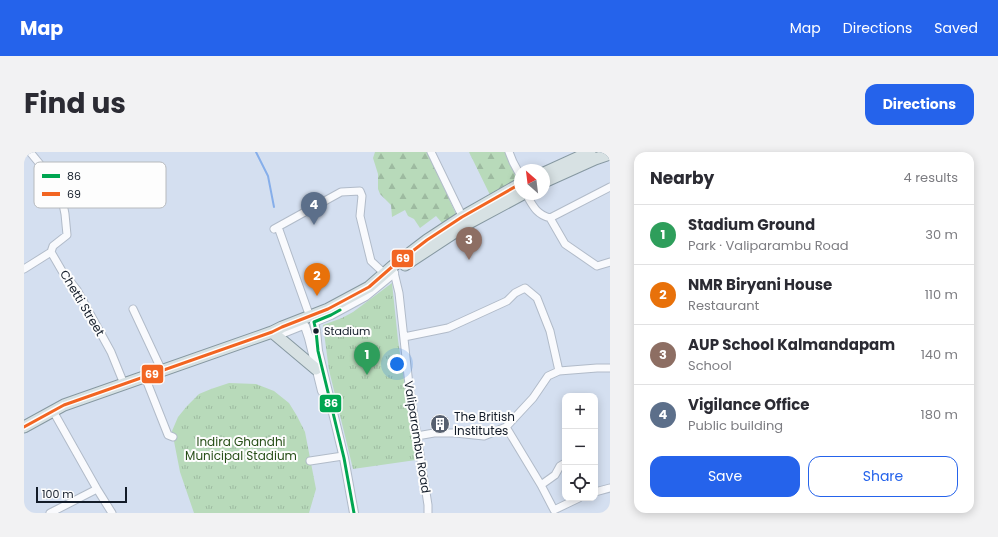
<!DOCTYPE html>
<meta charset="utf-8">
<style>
body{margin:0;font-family:Poppins,sans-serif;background:#f2f2f3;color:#2b2b33}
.controls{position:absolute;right:12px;bottom:12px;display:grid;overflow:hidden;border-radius:8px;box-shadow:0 2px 10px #0003}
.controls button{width:36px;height:36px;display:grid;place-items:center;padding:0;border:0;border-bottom:1px solid #e1e1e2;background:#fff;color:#2b2b33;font:20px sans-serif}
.compass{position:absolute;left:490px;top:12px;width:36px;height:36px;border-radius:50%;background:#fff;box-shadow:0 2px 10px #0003;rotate:332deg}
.scale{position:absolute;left:12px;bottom:10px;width:91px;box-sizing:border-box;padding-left:4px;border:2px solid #131c29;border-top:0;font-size:11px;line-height:14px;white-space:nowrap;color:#131c29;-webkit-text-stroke:3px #fdfdfd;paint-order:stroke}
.you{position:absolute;left:373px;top:212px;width:14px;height:14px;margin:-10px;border:3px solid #fff;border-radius:50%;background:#1a73e8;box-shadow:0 0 0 6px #1a73e833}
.badge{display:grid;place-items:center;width:26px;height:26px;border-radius:50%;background:#2563eb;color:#fff;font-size:13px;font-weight:700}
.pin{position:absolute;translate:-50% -33px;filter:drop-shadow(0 1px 2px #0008)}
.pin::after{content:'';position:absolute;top:21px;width:14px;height:12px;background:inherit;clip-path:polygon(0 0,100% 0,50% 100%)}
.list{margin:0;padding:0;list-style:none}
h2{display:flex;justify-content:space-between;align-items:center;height:52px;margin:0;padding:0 16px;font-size:17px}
h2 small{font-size:13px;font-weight:400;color:#7c7c81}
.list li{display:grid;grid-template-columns:26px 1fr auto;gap:12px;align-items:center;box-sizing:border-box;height:60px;padding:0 16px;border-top:1px solid #e1e1e2}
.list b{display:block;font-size:15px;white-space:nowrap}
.list p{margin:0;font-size:13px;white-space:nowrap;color:#7c7c81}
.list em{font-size:13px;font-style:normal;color:#7c7c81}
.actions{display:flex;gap:8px;padding:12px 16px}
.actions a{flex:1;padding:9px 0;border:1px solid #2563eb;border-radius:12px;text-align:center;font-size:14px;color:#2563eb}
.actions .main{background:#2563eb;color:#fff}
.icon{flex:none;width:22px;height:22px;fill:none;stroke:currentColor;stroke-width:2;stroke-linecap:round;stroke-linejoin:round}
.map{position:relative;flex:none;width:586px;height:361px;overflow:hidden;border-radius:12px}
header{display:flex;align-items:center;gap:24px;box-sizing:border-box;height:56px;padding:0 20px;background:#2563eb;color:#fff}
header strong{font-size:19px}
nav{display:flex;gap:22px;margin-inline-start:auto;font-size:14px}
.intro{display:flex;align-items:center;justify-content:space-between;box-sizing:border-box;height:96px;padding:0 24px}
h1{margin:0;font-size:28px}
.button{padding:10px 18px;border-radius:12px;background:#2563eb;color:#fff;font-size:14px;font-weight:700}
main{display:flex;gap:24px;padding:0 24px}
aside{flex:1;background:#fff;border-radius:12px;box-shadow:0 2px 10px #0003}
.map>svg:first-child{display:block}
.grass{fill:url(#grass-tufts)}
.forest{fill:url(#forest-firs)}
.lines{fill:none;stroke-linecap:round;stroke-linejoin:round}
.stream{stroke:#86aeea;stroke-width:2}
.minor-casing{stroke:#b1bbc9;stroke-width:9}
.tertiary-casing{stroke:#b1bbc9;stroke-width:10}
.primary-casing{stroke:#8698a1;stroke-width:13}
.minor{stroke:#f9fafd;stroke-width:7}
.tertiary{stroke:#f9fafd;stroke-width:8}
.primary{stroke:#d7e1e3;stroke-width:11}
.bus-1-casing{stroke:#fdfdfd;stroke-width:6}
.bus-2-casing{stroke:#fdfdfd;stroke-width:6}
.bus-1{stroke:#00a651;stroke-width:3}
.bus-2{stroke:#f26522;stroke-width:3}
.bus-dot{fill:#131c29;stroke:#fdfdfd;stroke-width:1.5}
.labels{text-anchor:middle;stroke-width:4;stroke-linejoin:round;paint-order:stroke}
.bus-label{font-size:11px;fill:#131c29;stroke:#fdfdfd;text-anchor:start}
.street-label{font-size:12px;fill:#131c29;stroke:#fdfdfd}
.poi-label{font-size:12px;fill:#131c29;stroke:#fdfdfd;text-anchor:start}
.park-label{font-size:12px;fill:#284f18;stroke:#fdfdfd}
.key{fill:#fdfdfd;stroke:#b7babd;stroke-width:1}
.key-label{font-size:11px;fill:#131c29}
.line-badge{stroke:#fdfdfd;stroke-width:1.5}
.badge-label{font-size:11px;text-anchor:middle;font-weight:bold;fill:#fff}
</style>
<header>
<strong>Map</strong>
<nav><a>Map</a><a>Directions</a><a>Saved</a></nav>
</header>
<div class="intro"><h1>Find us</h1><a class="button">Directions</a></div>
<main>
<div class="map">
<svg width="586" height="361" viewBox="0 0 586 361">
<defs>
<pattern id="grass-tufts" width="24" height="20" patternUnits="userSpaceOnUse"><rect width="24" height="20" fill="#b8daba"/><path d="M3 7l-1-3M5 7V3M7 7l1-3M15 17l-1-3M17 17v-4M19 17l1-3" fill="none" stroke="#9dbaa0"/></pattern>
<pattern id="forest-firs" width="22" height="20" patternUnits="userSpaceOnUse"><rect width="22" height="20" fill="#b8daba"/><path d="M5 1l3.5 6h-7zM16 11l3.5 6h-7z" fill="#9dbaa0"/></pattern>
</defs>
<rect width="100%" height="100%" fill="#d4dff0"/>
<path class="grass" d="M368,131L374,188L392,308L329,317L305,218L299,173L318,166L329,160Z
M205,231L232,232L250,239L265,251L273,264L281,280L292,337L285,361H170L156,320L148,279L154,265L163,254L175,242L187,237Z"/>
<path class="forest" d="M351,0H403L433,64L419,72L412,64L396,76L390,67L384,64L381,58L368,65L367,53L356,42L354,37V22L349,6Z
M445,0H482L496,31L467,45Z"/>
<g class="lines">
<path class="stream" d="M232,0L244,24L250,55"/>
<defs>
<path id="minor" d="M6,0L15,11L20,18L26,31L28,33L39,52L41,62L43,83L29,94L27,100
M407,0L440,68
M485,0L489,10L496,23
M502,42C509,54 512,62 526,66L541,92L573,114L586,110
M526,66L586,35
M254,75L286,165
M250,77L317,40L336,39L338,44L336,64L347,109L361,122
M369,116L375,141L385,233L404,353V361
M0,117L27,100L38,119L53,138L87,200L100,232
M109,157L138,219
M380,185L424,176L483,149L491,141L501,136L513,146L526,179L535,219
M121,225L144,283L149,285
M29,259L73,337L88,361
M482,275L509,246L524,224L535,219L573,216H586
M393,284L410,281H431L460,284L482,275L517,333L530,358L555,346
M286,309L319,304
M517,333L531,323L536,314L541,311
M571,340L586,336
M26,361L73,337"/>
<path id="tertiary" d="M248,180L259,181L279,173L281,174L285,186L298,239
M330,361L320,306L294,199L292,179L290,170L307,163L342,144L370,121"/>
<path id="primary" d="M520,21L566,0
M520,30L571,7L586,2
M381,113L445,71L499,42
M248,180L292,217
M0,275L40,253L248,180L258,175L304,157L345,135L369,114L403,88L438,65L496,32"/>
</defs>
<use href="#minor" class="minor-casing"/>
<use href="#tertiary" class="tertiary-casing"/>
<use href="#primary" class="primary-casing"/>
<use href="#minor" class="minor"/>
<use href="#tertiary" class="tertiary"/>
<use href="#primary" class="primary"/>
<defs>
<path id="bus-1" d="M316,158L307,163L290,170L292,179L294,199L320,306L330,361"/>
<path id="bus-2" d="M0,275L40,253L248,180L258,175L304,157L345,135L369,114L403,88L438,65L496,32"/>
</defs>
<use href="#bus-1" class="bus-1-casing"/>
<use href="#bus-2" class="bus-2-casing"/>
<use href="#bus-1" class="bus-1"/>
<use href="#bus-2" class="bus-2"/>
</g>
<defs>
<symbol id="building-disc" viewBox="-11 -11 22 22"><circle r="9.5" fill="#57606f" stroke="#fdfdfd"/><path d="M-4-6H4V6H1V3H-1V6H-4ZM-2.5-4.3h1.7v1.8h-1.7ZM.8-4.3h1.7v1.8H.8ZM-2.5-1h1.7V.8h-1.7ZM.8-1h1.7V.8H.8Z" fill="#fff"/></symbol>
</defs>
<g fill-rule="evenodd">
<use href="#building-disc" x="405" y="261" width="22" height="22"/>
</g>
<circle class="bus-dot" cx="292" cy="179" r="3.5"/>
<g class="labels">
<g class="bus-label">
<text x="300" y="183">Stadium</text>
</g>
<g class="street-label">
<text transform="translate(58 151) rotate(59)" y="4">Chetti Street</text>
<text transform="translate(393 285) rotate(81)" y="4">Valiparambu Road</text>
</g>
<g class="poi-label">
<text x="430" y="269">The British<tspan x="430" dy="14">Institutes</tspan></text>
</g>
<g class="park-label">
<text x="217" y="294">Indira Ghandhi<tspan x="217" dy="14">Municipal Stadium</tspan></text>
</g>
</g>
<rect x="10" y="10" width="132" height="46" rx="6" class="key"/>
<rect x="18" y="22" width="18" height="4" fill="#00a651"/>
<rect x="18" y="40" width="18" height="4" fill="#f26522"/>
<g class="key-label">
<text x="43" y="28">86</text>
<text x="43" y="46">69</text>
</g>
<g class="line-badge">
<rect x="367" y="97" width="23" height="19" rx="4" fill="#f26522"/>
<rect x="117" y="212" width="23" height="20" rx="4" fill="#f26522"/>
<rect x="295" y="242" width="23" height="19" rx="4" fill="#00a651"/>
</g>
<g class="badge-label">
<text x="379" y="110">69</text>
<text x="128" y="226">69</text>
<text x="307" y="255">86</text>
</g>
</svg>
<div class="controls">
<button>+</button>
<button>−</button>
<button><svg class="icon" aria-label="locate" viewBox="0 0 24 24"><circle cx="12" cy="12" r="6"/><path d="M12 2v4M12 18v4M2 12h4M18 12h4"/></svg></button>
</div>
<svg class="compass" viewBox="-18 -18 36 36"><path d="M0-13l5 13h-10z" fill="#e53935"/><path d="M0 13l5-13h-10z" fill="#7c7c81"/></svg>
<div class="scale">100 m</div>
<div class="you"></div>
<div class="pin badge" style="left:343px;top:223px;background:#2e9e5b">1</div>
<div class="pin badge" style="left:293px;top:144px;background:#e8710a">2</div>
<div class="pin badge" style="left:445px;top:108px;background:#8d6e63">3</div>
<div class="pin badge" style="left:290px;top:73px;background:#5c6f8a">4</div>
</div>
<aside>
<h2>Nearby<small>4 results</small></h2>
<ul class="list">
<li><span class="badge" style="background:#2e9e5b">1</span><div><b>Stadium Ground</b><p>Park · Valiparambu Road</p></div><em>30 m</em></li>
<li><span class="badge" style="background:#e8710a">2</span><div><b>NMR Biryani House</b><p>Restaurant</p></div><em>110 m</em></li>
<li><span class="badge" style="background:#8d6e63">3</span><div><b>AUP School Kalmandapam</b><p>School</p></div><em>140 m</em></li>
<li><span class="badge" style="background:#5c6f8a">4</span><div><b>Vigilance Office</b><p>Public building</p></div><em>180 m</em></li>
</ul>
<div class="actions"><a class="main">Save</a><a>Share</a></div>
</aside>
</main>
